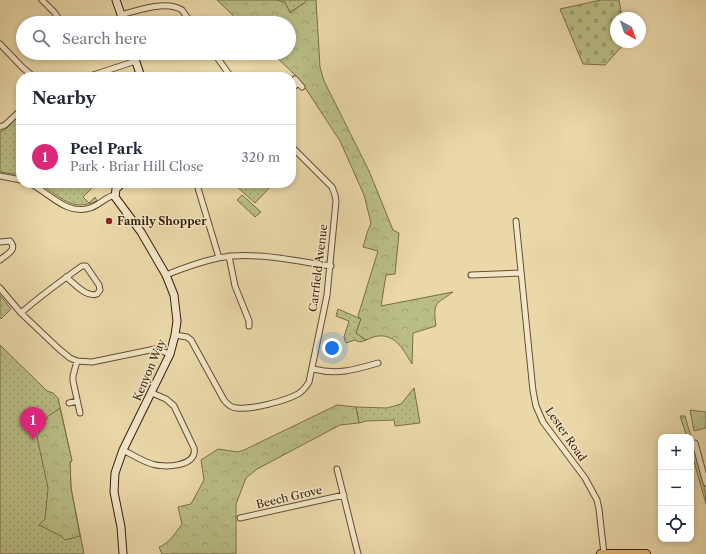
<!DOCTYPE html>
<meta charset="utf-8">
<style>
body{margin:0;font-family:"Libre Caslon Text",serif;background:#f2f2f3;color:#1f2937}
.controls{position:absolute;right:12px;bottom:12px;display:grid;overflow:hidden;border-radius:8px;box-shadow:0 2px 6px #0003}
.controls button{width:36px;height:36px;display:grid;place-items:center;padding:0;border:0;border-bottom:1px solid #e0e1e3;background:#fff;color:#1f2937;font:20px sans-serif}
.compass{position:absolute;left:610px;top:12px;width:36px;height:36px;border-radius:50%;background:#fff;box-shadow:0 2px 6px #0003;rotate:140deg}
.you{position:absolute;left:332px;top:348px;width:14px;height:14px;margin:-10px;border:3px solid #fff;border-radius:50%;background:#1a73e8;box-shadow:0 0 0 6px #1a73e833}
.badge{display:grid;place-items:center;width:26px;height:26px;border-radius:50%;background:#db2777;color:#fff;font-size:13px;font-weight:700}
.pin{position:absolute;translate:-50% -33px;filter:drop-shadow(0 1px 2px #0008)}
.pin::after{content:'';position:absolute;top:21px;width:14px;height:12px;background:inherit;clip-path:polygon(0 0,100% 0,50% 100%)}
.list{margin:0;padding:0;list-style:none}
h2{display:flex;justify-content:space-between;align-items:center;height:52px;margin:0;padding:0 16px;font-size:17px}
h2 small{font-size:13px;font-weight:400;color:#747a83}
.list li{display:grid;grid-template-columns:26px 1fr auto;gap:12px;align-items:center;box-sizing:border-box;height:64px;padding:0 16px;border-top:1px solid #e0e1e3}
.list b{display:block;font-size:15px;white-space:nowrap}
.list p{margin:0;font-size:13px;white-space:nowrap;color:#747a83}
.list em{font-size:13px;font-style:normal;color:#747a83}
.icon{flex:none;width:22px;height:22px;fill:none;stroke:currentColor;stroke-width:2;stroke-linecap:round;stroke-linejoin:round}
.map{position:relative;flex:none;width:706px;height:554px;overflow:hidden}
.search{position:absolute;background:#fff;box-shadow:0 2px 6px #0003;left:16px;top:16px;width:280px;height:44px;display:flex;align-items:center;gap:10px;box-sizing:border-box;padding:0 14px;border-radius:22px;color:#747a83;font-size:15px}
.panel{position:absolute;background:#fff;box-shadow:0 2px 6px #0003;left:16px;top:72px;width:280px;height:116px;border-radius:16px}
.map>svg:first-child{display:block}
.grass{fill:url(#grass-dots);stroke:#7a6e49}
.forest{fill:url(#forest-crowns);stroke:#7a6e49}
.cemetery{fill:url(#cemetery-stones);stroke:#7a6e49}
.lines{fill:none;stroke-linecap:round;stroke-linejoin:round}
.street-casing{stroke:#664c33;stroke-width:7}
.secondary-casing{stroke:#3a1d0c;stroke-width:9}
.primary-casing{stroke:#3a1d0c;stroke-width:10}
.street{stroke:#f1e6c7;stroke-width:5}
.secondary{stroke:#f1e6c7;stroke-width:7}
.primary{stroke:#e5bc74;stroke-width:8}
.poi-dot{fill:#8f2418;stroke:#f1e6c7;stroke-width:1.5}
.labels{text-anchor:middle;stroke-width:3;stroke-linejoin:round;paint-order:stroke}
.poi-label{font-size:11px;font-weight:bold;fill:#3a1d0c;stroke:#f1e6c7;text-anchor:start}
.street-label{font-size:11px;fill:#3a1d0c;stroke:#f1e6c7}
</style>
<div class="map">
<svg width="706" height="554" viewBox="0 0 706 554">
<defs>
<pattern id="grass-dots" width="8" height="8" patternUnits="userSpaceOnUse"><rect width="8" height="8" fill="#babe86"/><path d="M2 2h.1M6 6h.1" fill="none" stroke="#a1a372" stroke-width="1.8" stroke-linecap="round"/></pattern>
<pattern id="forest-crowns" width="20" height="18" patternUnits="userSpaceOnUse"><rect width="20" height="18" fill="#babe86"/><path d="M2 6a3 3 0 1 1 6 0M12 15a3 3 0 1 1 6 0" fill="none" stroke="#a1a372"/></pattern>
<pattern id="cemetery-stones" width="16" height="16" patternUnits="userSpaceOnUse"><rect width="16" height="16" fill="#babe86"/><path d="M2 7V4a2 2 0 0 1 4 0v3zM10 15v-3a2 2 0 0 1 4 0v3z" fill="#a1a372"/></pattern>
</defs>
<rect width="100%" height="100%" fill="#ead8a9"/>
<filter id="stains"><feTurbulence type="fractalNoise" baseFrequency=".005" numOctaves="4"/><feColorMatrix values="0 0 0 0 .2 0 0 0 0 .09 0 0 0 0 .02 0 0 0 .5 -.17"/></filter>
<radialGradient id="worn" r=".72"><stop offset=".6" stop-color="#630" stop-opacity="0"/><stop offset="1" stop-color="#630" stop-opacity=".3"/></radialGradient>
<path class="grass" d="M276,0H307L304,3L289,13Z
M21,114V175L0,172V132L5,130Z
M233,183H268L271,186L255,203Z
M91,185L93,187L83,197L89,203L95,197L97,201C73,211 64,200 45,187Z
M242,195L261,212L255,217L237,200Z
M0,295L11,309L1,319L0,318Z
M338,309L361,319L356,333L366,340L360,342L355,340L346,343L344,337L349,321L336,316Z
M0,345L47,391L53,393L58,398L72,461L70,462L71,488L84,554H0Z
M414,388L420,423L395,426L394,420L366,421L359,423L356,407L387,408L401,404Z"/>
<path class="forest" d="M217,0H276L285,2L290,13L304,3L307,0H316L320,67L324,81L369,171L393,230L399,233L395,274L386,275L381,306L453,292C435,305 433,302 436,326L413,333L412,364C404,351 396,334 378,336C374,336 369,339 366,340L356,333L361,319L358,316L378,251L363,247L367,233L371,223L364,195L340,141L306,89L294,74L272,53H289V23H241Z
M337,405L356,407L359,423L340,425L257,469L246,478L236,504V554H162L159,547C170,543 175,533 182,524L178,507L191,504L204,480L201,460L218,449L238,452L244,450Z
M60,408L72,461L70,462L71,488L80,536L65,540L61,536L39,525L45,519L48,488L37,437L47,417Z
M690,410L706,412V428L694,431Z
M680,416H685C692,442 706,478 706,504L691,451V437H687Z"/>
<path class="cemetery" d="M601,0H619L622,18H616V42H624V44L605,65L583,64L560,9Z"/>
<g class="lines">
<defs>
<path id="street" d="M42,0L54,12L62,23
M121,15C138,10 167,0 182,10C185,14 188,19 191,23
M0,44L23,68L34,77
M214,53L231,77
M87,77L136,61
M295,79L302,87
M291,89L298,83
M0,127L5,125L21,110
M0,176L21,180
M29,183C49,192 66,216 90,208C100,205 105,197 115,195
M198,188L219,258
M516,221L533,391L536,406L543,422L585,478L597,500L599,509L604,554
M0,242L10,241C18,250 7,254 0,260
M229,256L235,286L249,321V326
M166,275C183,268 200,262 218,258C255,251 294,261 331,266
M471,275L521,273
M0,288L21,313L59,349L70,358L77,361L92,362L155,349L170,354
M21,313C40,296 61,281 82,266H86L99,285L100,290L97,294C86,298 74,283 66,277
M175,335L187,337L191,340L224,400C227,404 231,408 237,408C251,410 285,401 298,394C303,391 306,387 309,382L327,295L336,201L335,195L332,187L291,146
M77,361L73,376V381L80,413
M313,369C338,375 354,370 378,363
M69,403L77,401
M695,443L706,483
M123,450C133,455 142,461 152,464C163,468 198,467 194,448L174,406L166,399L152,393
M337,469L358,554
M240,518L344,495"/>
<path id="secondary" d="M116,0L124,23
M133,53L141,77
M122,183L116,189L115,197L141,232L166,275L174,295L177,321L175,335L170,354L123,450L115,473L114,492L121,527L123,554"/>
<path id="primary" d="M601,554H646"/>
</defs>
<use href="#street" class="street-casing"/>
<use href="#secondary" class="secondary-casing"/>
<use href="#primary" class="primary-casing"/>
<use href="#street" class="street"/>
<use href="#secondary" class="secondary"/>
<use href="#primary" class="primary"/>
</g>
<circle class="poi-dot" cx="109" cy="221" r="4"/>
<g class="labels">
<g class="poi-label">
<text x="117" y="225">Family Shopper</text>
</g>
<g class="street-label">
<text transform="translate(318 268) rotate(-83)" y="4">Carrfield Avenue</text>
<text transform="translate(149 370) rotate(-67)" y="4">Kenyon Way</text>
<text transform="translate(566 434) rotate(55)" y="4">Lester Road</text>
<text transform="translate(289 497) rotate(-13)" y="4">Beech Grove</text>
</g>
</g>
<rect width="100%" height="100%" filter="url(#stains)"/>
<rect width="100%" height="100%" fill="url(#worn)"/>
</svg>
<div class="controls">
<button>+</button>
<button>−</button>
<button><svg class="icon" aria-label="locate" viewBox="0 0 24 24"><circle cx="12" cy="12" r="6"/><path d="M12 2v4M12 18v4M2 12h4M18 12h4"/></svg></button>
</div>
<svg class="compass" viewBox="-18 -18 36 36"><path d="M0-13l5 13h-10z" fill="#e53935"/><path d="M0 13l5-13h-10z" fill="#747a83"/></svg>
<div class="you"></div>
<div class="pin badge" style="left:33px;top:440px">1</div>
<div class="search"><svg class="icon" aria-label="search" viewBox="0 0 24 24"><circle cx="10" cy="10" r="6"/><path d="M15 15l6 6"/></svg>Search here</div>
<section class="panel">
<h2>Nearby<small></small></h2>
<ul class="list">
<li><span class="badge">1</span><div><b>Peel Park</b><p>Park · Briar Hill Close</p></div><em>320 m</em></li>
</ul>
</section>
</div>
